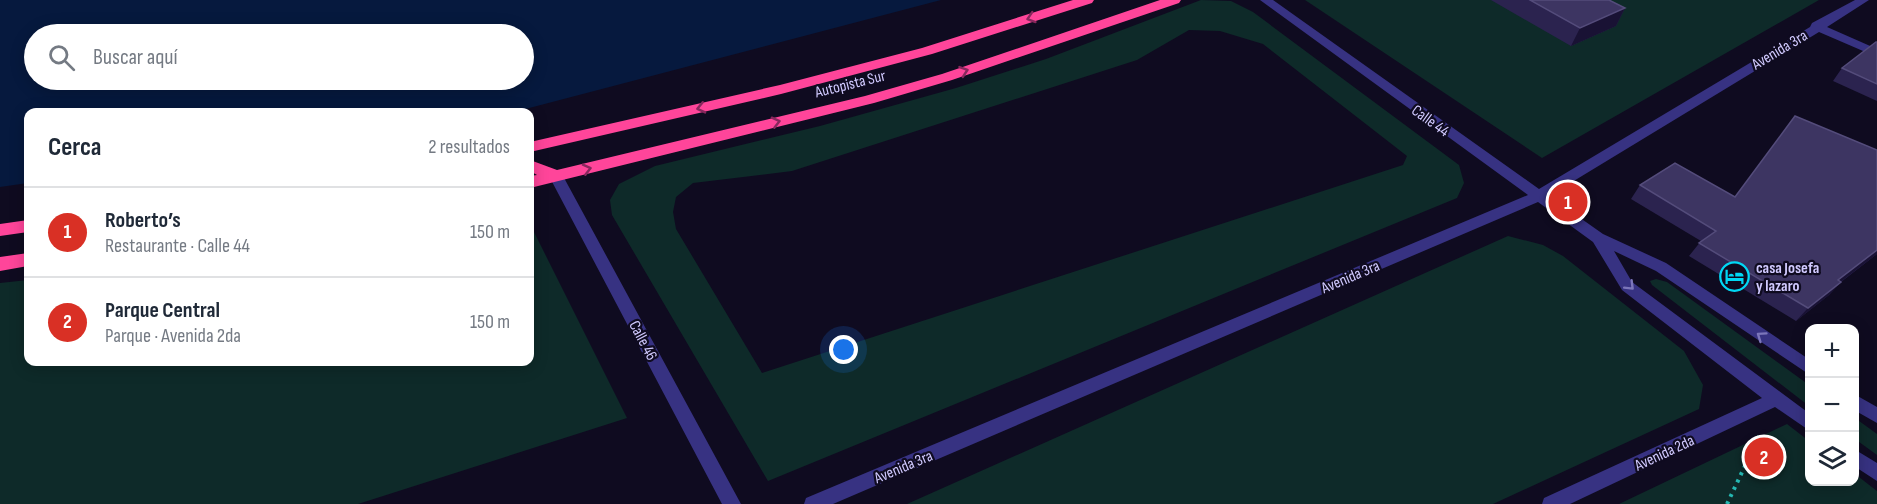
<!DOCTYPE html>
<html lang="es">
<meta charset="utf-8">
<style>
body{margin:0;font-family:"Sofia Sans Condensed",sans-serif;background:#f6f6f7;color:#1f2937}
.controls{position:absolute;right:18px;bottom:18px;display:grid;overflow:hidden;border-radius:12px;box-shadow:0 3px 15px #0003}
.controls button{width:54px;height:54px;display:grid;place-items:center;padding:0;border:0;border-bottom:2px solid #e0e1e3;background:#fff;color:#1f2937;font:30px sans-serif}
.you{position:absolute;left:844px;top:350px;width:21px;height:21px;margin:-15px;border:4px solid #fff;border-radius:50%;background:#1a73e8;box-shadow:0 0 0 9px #1a73e833}
.badge{display:grid;place-items:center;width:39px;height:39px;border-radius:50%;background:#d93025;color:#fff;font-size:20px;font-weight:700}
.pin{position:absolute;translate:-50% -50%;border:3px solid #fff;box-shadow:0 2px 6px #0006}
.list{margin:0;padding:0;list-style:none}
h2{display:flex;justify-content:space-between;align-items:center;height:78px;margin:0;padding:0 24px;font-size:26px}
h2 small{font-size:20px;font-weight:400;color:#747a83}
.list li{display:grid;grid-template-columns:39px 1fr auto;gap:18px;align-items:center;box-sizing:border-box;height:90px;padding:0 24px;border-top:2px solid #e0e1e3}
.list b{display:block;font-size:22px;white-space:nowrap}
.list p{margin:0;font-size:20px;white-space:nowrap;color:#747a83}
.list em{font-size:20px;font-style:normal;color:#747a83}
.icon{flex:none;width:33px;height:33px;fill:none;stroke:currentColor;stroke-width:2;stroke-linecap:round;stroke-linejoin:round}
.map{position:relative;flex:none;width:1877px;height:504px;overflow:hidden}
.search{position:absolute;background:#fff;box-shadow:0 3px 15px #0003;left:24px;top:24px;width:510px;height:66px;display:flex;align-items:center;gap:15px;box-sizing:border-box;padding:0 21px;border-radius:33px;color:#747a83;font-size:22px}
.panel{position:absolute;background:#fff;box-shadow:0 3px 15px #0003;left:24px;top:108px;width:510px;height:258px;border-radius:12px}
.map>svg:first-child{display:block}
.green{fill:#0e2a29;fill-rule:evenodd}
.water{fill:#06193e;fill-rule:evenodd}
.lines{fill:none;stroke-linecap:round;stroke-linejoin:round}
.path{stroke:#25b8b2;stroke-width:4;stroke-dasharray:3 5;stroke-linecap:butt}
.minor{fill:#373282;fill-rule:evenodd}
.highway{fill:#ff459a;fill-rule:evenodd}
.wall{fill:#2b234f}
.shaded-wall{fill:#191234}
.building{fill:#3d3562;stroke:#544c7b;stroke-width:1.5}
.oneway{stroke:#87285d}
.oneway2{stroke:#7c76ba}
.labels{text-anchor:middle;stroke-width:4.5;stroke-linejoin:round;paint-order:stroke}
.street-label{font-size:16px;fill:#d1caff;stroke:#0f0b20}
.poi-label{font-size:16px;font-weight:bold;fill:#d1caff;stroke:#0f0b20;text-anchor:start}
</style>
<div class="map">
<svg width="1877" height="504" viewBox="0 0 1877 504">
<rect width="100%" height="100%" fill="#0f0b20"/>
<path class="green" d="M1201,0L1231,1L1253,12L1459,165L1464,183L1457,198L768,481L612,215L610,200L619,184L655,166L820,126L956,88L1046,59ZM1189,30L1220,31L1263,44L1407,156L1403,165L762,373L676,229L673,212L676,197L693,183L792,171L1137,60Z
M1305,0H1819L1542,158Z
M530,224L627,418L358,504H0V283L28,280V362H530Z
M1508,236L1543,245L1563,256L1684,351L1703,385L1699,409L1493,504H907Z
M1656,279L1667,282L1809,385V406L1652,285L1650,281Z
M1855,418L1877,434V455L1855,439Z
M1787,424L1809,441L1810,482H1854L1855,474L1877,491V504H1619Z"/>
<path class="water" d="M0,0H941L514,112H28V183L0,187ZM34,34H524V80H34Z"/>
<g class="lines">
<path class="path" d="M1727,504L1760,434"/>
<path class="minor" d="M1260,0H1273L1539,189L1810,27L1812,23L1855,0H1869L1827,27L1877,49V57L1819,32L1549,196L1603,234L1666,263L1810,360V375L1656,271L1614,251L1632,282L1810,414V431L1775,407L1570,504H1542L1544,498L1762,398L1622,290L1593,242L1538,202L833,504H804L806,498L1528,195Z
M556,171L563,176L741,504H722L549,176Z
M1854,394L1877,407V423L1854,410Z
M1854,449L1877,463V481L1854,466Z"/>
<path class="highway" d="M1073,0H1094L1092,3L932,54L781,94L530,152V142L780,85L922,48Z
M1160,0H1181L1179,3L952,80L874,103L530,188V176L537,175L530,171V160L557,170L865,96L942,74Z
M28,220V232L0,236V224Z
M28,253V266L0,271V257Z"/>
</g>
<path class="wall" d="M1491,0H1609L1625,8L1616,26L1571,46Z
M1877,42V101L1833,81L1842,68Z
M1640,185L1735,197L1877,254L1841,282L1829,295L1796,321L1689,256L1701,241L1631,199Z"/>
<path class="shaded-wall" d="M1625,8L1616,26L1571,46L1580,28Z
M1877,250V254L1826,293L1838,280Z
M1841,282L1829,295L1796,321L1808,308Z"/>
<path class="building" d="M1530,0H1609L1625,8L1580,28Z
M1876,42H1877V84L1842,68Z
M1795,116L1877,150V250L1838,280L1841,282L1808,308L1699,243L1716,231L1640,185L1675,163L1735,197Z"/>
<defs><path id="oneway-chevron" d="M-2-3.5L2.5 0L-2 3.5" fill="none" stroke-width="1.6" stroke-linecap="round" stroke-linejoin="round" transform="scale(1.5)"/></defs>
<g class="oneway">
<use href="#oneway-chevron" transform="translate(1031 18) rotate(162)"/>
<use href="#oneway-chevron" transform="translate(964 71) rotate(-19)"/>
<use href="#oneway-chevron" transform="translate(701 108) rotate(167)"/>
<use href="#oneway-chevron" transform="translate(776 122) rotate(-14)"/>
<use href="#oneway-chevron" transform="translate(587 169) rotate(-14)"/>
</g>
<g class="oneway2">
<use href="#oneway-chevron" transform="translate(1630 286) rotate(45)"/>
<use href="#oneway-chevron" transform="translate(1761 336) rotate(-145)"/>
</g>
<defs>
<symbol id="hotel-ring" viewBox="-11 -11 22 22"><circle r="9.5" fill="#0f0b20" stroke="#00d8f5" stroke-width="1.5"/><path d="M-6-4.5h1.5V1H6V5H4.5V3h-9V5H-6ZM-4 0a1.8 1.8 0 1 1 3.6 0ZM.5 0V-2.5h3Q6-2.5 6 0Z" fill="#00d8f5"/></symbol>
</defs>
<g fill-rule="evenodd">
<use href="#hotel-ring" x="1718" y="260" width="33" height="33"/>
</g>
<g class="labels">
<g class="street-label">
<text transform="translate(1779 49) rotate(-31)" y="6">Avenida 3ra</text>
<text transform="translate(850 83) rotate(-14)" y="6">Autopista Sur</text>
<text transform="translate(1431 120) rotate(36)" y="6">Calle 44</text>
<text transform="translate(1350 276) rotate(-23)" y="6">Avenida 3ra</text>
<text transform="translate(644 340) rotate(62)" y="6">Calle 46</text>
<text transform="translate(1664 452) rotate(-25)" y="6">Avenida 2da</text>
<text transform="translate(903 466) rotate(-23)" y="6">Avenida 3ra</text>
</g>
<g class="poi-label">
<text x="1756" y="273">casa Josefa<tspan x="1756" dy="18">y lazaro</tspan></text>
</g>
</g>
</svg>
<div class="controls">
<button>+</button>
<button>−</button>
<button><svg class="icon" aria-label="layers" viewBox="0 0 24 24"><path d="M12 4l9 5-9 5-9-5zM3 14l9 5 9-5"/></svg></button>
</div>
<div class="you"></div>
<div class="pin badge" style="left:1568px;top:202px">1</div>
<div class="pin badge" style="left:1764px;top:457px">2</div>
<div class="search"><svg class="icon" aria-label="search" viewBox="0 0 24 24"><circle cx="10" cy="10" r="6"/><path d="M15 15l6 6"/></svg>Buscar aquí</div>
<section class="panel">
<h2>Cerca<small>2 resultados</small></h2>
<ul class="list">
<li><span class="badge">1</span><div><b>Roberto’s</b><p>Restaurante · Calle 44</p></div><em>150 m</em></li>
<li><span class="badge">2</span><div><b>Parque Central</b><p>Parque · Avenida 2da</p></div><em>150 m</em></li>
</ul>
</section>
</div>
